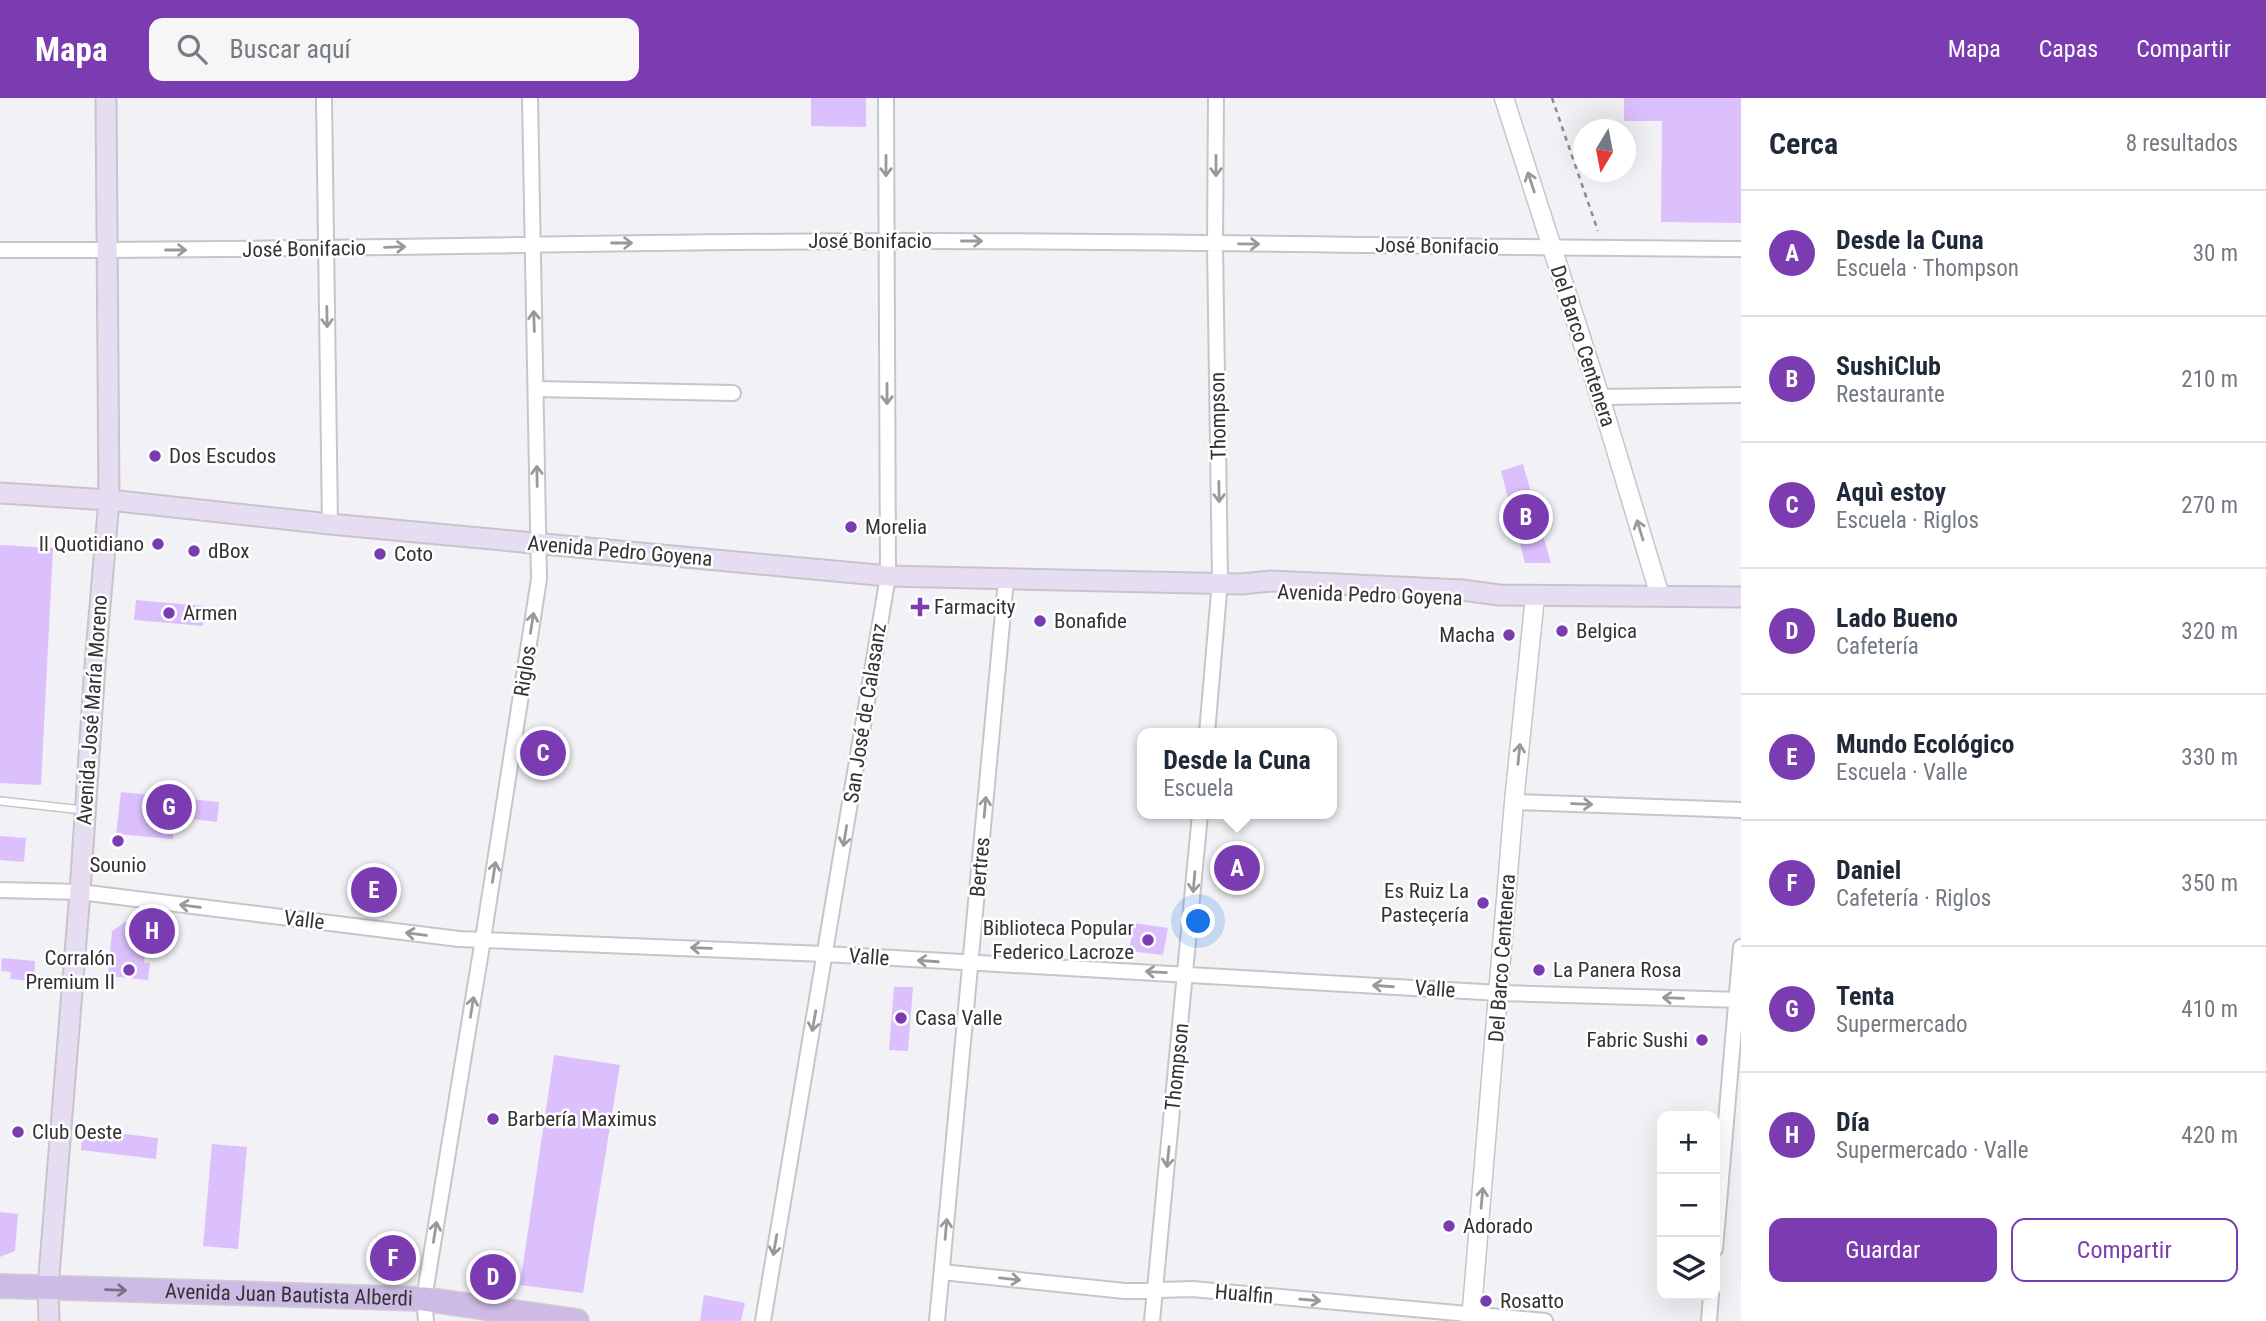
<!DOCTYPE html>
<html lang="es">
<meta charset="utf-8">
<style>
body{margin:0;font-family:"Roboto Condensed",sans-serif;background:#f6f6f7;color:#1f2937}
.controls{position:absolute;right:21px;bottom:21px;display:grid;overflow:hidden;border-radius:14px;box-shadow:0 7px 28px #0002}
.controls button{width:63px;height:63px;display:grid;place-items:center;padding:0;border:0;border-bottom:2px solid #e0e1e3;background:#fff;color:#1f2937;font:35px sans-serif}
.compass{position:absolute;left:1573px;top:21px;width:63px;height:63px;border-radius:50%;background:#fff;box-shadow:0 7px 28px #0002;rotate:190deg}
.you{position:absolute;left:1199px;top:824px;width:24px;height:24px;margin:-18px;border:5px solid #fff;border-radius:50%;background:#1a73e8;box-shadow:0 0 0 10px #1a73e833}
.badge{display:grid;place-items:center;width:46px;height:46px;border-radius:50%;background:#7b3cb1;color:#fff;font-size:23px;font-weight:700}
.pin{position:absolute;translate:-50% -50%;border:4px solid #fff;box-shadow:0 2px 7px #0006}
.popup{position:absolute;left:1137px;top:630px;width:200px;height:91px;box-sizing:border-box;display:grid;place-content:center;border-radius:14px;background:#fff;filter:drop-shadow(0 2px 5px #0005);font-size:23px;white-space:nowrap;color:#747a83}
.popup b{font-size:26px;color:#1f2937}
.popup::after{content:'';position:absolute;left:50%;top:100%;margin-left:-14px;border:14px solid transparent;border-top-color:#fff}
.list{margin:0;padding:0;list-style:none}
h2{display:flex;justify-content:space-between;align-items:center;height:91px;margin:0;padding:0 28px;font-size:30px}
h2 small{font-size:23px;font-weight:400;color:#747a83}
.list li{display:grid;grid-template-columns:46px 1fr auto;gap:21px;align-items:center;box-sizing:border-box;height:126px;padding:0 28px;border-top:2px solid #e0e1e3}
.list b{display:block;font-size:26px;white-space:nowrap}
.list p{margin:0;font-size:23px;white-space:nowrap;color:#747a83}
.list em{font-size:23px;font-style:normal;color:#747a83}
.actions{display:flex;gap:14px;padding:21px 28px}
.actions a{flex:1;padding:16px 0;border:2px solid #7b3cb1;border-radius:14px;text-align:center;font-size:24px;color:#7b3cb1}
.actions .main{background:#7b3cb1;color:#fff}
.icon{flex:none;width:38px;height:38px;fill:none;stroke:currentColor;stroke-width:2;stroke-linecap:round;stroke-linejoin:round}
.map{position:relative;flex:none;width:1741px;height:1223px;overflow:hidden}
header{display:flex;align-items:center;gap:42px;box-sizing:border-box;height:98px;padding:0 35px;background:#7b3cb1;color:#fff}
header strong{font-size:33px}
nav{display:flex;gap:38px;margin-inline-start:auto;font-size:24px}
.search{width:490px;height:63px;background:#f6f6f7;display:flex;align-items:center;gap:18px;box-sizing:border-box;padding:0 24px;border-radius:14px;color:#747a83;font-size:26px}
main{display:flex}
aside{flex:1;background:#fff}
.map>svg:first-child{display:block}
.building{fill:#dcc0fe}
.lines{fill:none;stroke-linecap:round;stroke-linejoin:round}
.service-casing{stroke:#c6c5c9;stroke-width:10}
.minor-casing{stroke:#c6c5c9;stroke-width:18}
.tertiary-casing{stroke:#c6c5c9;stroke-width:21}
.secondary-casing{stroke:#c6c5c9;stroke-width:23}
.primary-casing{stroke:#cecece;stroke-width:26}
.path{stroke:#8b8a8c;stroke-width:2.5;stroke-dasharray:5 5;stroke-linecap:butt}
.service{stroke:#fff;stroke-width:7}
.minor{stroke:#fff;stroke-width:14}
.tertiary{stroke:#fff;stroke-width:18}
.secondary{stroke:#e7ddf2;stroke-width:19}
.primary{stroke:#cebbe5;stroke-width:23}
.oneway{stroke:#9a999a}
.oneway2{stroke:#797084}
.poi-dot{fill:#7b3cb1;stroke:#fff;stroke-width:2.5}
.labels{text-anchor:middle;stroke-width:5;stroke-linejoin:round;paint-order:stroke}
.street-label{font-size:21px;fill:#343334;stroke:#fff}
.poi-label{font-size:21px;fill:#343334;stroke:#fff;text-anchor:start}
</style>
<header>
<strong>Mapa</strong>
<div class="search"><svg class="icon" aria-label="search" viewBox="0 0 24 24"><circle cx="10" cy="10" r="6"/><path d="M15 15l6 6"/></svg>Buscar aquí</div>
<nav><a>Mapa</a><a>Capas</a><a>Compartir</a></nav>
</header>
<main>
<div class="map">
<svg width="1741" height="1223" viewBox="0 0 1741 1223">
<rect width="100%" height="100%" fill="#f2f1f5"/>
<path class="building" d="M811,0H866V29L811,28Z
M1624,0H1741V125L1661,124L1662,23H1624Z
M1523,366L1551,465H1525L1501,373Z
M0,447L53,450L41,687L0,685Z
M136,502L205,508L203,528L134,522Z
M121,694L219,704L217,724L175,719L173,741L116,736Z
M0,738L26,740L24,764L0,762Z
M125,824L147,828L144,865H150L148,882L108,878L112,833Z
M1134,825L1168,830L1163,857L1129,853Z
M2,860L35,863L34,883L10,881L11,874L1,873Z
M894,889H913L908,953L889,952Z
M554,957L620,967L583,1195L520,1187Z
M83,1031L158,1040L156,1061L81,1052Z
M212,1046L247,1049L238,1151L203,1148Z
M0,1114L18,1116L15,1153L0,1159Z
M704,1197L745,1205L741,1223H700Z"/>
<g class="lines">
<defs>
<path id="service" d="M0,703L83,712"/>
<path id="minor" d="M324,0L330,426
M0,152C295,153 589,144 884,143C1169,142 1455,150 1741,151
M536,291L733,295
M1600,299L1741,297
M1207,635L1220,483L1215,146L1216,0
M1514,704L1741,712
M0,792L80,794L459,841L825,856L1500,895L1741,902
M1715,1151L1741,849
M942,1174L1125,1193L1192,1191L1545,1223
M426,1223L424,1201L483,841L539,481L530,0
M763,1223L888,478L886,0
M937,1223L1006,482
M1152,1223L1200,716
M1709,1223L1711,1197"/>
<path id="tertiary" d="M1504,0L1600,299L1660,498
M1471,1223L1514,704L1535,498"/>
<path id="secondary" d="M0,395L109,402L330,426L888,478L1241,486L1271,483L1462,492L1499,497L1741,499
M49,1223L48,1190L80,794L95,567L109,402L106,0"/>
<g id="primary">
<path id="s1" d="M0,1188L424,1201L577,1223"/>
</g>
</defs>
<use href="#service" class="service-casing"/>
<use href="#minor" class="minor-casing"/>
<use href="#tertiary" class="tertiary-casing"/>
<use href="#secondary" class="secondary-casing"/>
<use href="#primary" class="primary-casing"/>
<path class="path" d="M1552,0L1598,133"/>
<use href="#service" class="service"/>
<use href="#minor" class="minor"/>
<use href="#tertiary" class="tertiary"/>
<use href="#secondary" class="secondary"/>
<use href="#primary" class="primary"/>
</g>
<defs><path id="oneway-shaft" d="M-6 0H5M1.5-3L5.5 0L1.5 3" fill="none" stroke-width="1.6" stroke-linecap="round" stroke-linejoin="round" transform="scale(1.75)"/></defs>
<g class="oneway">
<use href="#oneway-shaft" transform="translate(886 68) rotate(90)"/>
<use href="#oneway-shaft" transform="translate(1216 68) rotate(90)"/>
<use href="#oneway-shaft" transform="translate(1531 84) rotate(-108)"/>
<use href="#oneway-shaft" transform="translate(972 143)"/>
<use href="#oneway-shaft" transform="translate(622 145)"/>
<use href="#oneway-shaft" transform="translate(1249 146) rotate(1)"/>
<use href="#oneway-shaft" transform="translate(395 149) rotate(-2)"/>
<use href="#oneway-shaft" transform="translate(176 152)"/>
<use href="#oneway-shaft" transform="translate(327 219) rotate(89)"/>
<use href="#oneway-shaft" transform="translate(534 223) rotate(-92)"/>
<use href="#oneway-shaft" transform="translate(887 296) rotate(90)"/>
<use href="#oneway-shaft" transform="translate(537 378) rotate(-91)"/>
<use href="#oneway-shaft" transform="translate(1219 394) rotate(89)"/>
<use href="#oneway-shaft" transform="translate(1640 432) rotate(-107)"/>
<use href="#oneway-shaft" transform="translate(532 525) rotate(-81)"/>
<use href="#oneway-shaft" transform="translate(1519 656) rotate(-84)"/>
<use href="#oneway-shaft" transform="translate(1582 706) rotate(2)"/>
<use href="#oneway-shaft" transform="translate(985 709) rotate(-85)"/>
<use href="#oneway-shaft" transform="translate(845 738) rotate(99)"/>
<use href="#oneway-shaft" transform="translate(494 774) rotate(-81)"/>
<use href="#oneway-shaft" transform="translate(1194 784) rotate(95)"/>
<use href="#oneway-shaft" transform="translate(190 808) rotate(-173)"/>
<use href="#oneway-shaft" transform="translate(416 836) rotate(-173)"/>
<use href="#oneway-shaft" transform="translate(701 850) rotate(-178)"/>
<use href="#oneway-shaft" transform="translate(928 863) rotate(-176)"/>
<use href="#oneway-shaft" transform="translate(1156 874) rotate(-177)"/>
<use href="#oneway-shaft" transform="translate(1383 888) rotate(-176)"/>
<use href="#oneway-shaft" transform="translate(1673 900) rotate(-178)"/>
<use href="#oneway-shaft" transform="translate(472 909) rotate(-81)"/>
<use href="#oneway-shaft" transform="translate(814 923) rotate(100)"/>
<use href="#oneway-shaft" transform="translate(1168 1059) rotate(96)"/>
<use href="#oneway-shaft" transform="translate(1482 1100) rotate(-85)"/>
<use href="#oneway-shaft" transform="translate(946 1131) rotate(-85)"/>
<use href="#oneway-shaft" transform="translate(435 1134) rotate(-81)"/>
<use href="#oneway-shaft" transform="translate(775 1147) rotate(100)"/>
<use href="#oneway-shaft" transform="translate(1010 1181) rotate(6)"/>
<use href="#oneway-shaft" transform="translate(1310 1202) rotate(5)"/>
</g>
<use class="oneway2" href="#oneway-shaft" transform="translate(116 1192) rotate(2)"/>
<g class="poi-dot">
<circle cx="155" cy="358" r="7"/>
<circle cx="851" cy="429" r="7"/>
<circle cx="158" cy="446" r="7"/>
<circle cx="194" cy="453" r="7"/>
<circle cx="380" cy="456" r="7"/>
<path d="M916.5 498.5h7v7h7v7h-7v7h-7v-7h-7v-7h7z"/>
<circle cx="169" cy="515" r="7"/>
<circle cx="1040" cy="523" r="7"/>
<circle cx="1562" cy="533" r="7"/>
<circle cx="1509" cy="537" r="7"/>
<circle cx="118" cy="743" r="7"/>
<circle cx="1483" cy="805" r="7"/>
<circle cx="1148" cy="842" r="7"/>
<circle cx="129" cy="872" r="7"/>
<circle cx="1539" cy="872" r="7"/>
<circle cx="901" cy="920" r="7"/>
<circle cx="1702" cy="942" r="7"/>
<circle cx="493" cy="1021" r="7"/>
<circle cx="18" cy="1034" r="7"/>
<circle cx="1449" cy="1128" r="7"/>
<circle cx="1486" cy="1203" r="7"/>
</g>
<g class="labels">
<g class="street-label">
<text x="870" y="150">José Bonifacio</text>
<text transform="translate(1437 148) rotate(1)" y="7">José Bonifacio</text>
<text transform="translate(304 151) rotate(-1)" y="7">José Bonifacio</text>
<text transform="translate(1583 248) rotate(72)" y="7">Del Barco Centenera</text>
<text transform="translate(1218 318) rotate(-91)" y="7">Thompson</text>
<text transform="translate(620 453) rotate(5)" y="7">Avenida Pedro Goyena</text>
<text transform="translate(1370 497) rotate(2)" y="7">Avenida Pedro Goyena</text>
<text transform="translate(525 573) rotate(-81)" y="7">Riglos</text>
<text transform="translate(92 612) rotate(-86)" y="7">Avenida José María Moreno</text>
<text transform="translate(865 615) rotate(-81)" y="7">San José de Calasanz</text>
<text transform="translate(980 769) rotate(-85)" y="7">Bertres</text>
<text transform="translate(304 822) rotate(7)" y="7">Valle</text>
<text transform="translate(869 859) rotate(4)" y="7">Valle</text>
<text transform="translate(1502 860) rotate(-86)" y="7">Del Barco Centenera</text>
<text transform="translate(1435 891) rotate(4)" y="7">Valle</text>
<text transform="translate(1177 969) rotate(-84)" y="7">Thompson</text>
<text transform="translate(1244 1196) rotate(5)" y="7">Hualfin</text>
<text dy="7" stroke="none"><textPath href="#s1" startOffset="289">Avenida Juan Bautista Alberdi</textPath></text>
</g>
<g class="poi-label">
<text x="169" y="365">Dos Escudos</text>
<text x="865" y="436">Morelia</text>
<text x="144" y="453" text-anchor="end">Il Quotidiano</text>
<text x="208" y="460">dBox</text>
<text x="394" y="463">Coto</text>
<text x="934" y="516">Farmacity</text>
<text x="183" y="522">Armen</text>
<text x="1054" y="530">Bonafide</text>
<text x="1576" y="540">Belgica</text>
<text x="1495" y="544" text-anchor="end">Macha</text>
<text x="118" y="774" text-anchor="middle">Sounio</text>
<text x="1469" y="800" text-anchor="end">Es Ruiz La<tspan x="1469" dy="24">Pasteçería</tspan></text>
<text x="1134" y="837" text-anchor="end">Biblioteca Popular<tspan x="1134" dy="24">Federico Lacroze</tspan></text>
<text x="115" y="867" text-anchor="end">Corralón<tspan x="115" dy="24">Premium II</tspan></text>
<text x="1553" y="879">La Panera Rosa</text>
<text x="915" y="927">Casa Valle</text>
<text x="1688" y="949" text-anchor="end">Fabric Sushi</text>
<text x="507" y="1028">Barbería Maximus</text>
<text x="32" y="1041">Club Oeste</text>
<text x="1463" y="1135">Adorado</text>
<text x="1500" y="1210">Rosatto</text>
</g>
</g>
</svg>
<div class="controls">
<button>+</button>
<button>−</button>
<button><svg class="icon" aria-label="layers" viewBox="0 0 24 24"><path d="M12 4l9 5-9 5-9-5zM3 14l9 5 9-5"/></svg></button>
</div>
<svg class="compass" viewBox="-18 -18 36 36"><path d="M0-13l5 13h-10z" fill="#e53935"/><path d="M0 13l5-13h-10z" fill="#747a83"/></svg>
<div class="you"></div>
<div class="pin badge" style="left:1237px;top:770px">A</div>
<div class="popup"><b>Desde la Cuna</b>Escuela</div>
<div class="pin badge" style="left:1526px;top:419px">B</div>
<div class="pin badge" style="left:543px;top:655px">C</div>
<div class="pin badge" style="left:493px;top:1179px">D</div>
<div class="pin badge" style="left:374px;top:792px">E</div>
<div class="pin badge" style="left:393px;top:1160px">F</div>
<div class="pin badge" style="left:169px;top:709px">G</div>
<div class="pin badge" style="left:152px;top:833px">H</div>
</div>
<aside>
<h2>Cerca<small>8 resultados</small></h2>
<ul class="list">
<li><span class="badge">A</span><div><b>Desde la Cuna</b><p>Escuela · Thompson</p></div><em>30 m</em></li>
<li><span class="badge">B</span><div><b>SushiClub</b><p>Restaurante</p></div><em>210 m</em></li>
<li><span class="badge">C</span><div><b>Aquì estoy</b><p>Escuela · Riglos</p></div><em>270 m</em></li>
<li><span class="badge">D</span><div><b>Lado Bueno</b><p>Cafetería</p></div><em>320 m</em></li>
<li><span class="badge">E</span><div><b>Mundo Ecológico</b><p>Escuela · Valle</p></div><em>330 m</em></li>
<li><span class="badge">F</span><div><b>Daniel</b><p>Cafetería · Riglos</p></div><em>350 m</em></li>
<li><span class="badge">G</span><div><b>Tenta</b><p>Supermercado</p></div><em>410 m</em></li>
<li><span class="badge">H</span><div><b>Día</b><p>Supermercado · Valle</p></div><em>420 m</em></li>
</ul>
<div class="actions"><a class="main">Guardar</a><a>Compartir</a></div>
</aside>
</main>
